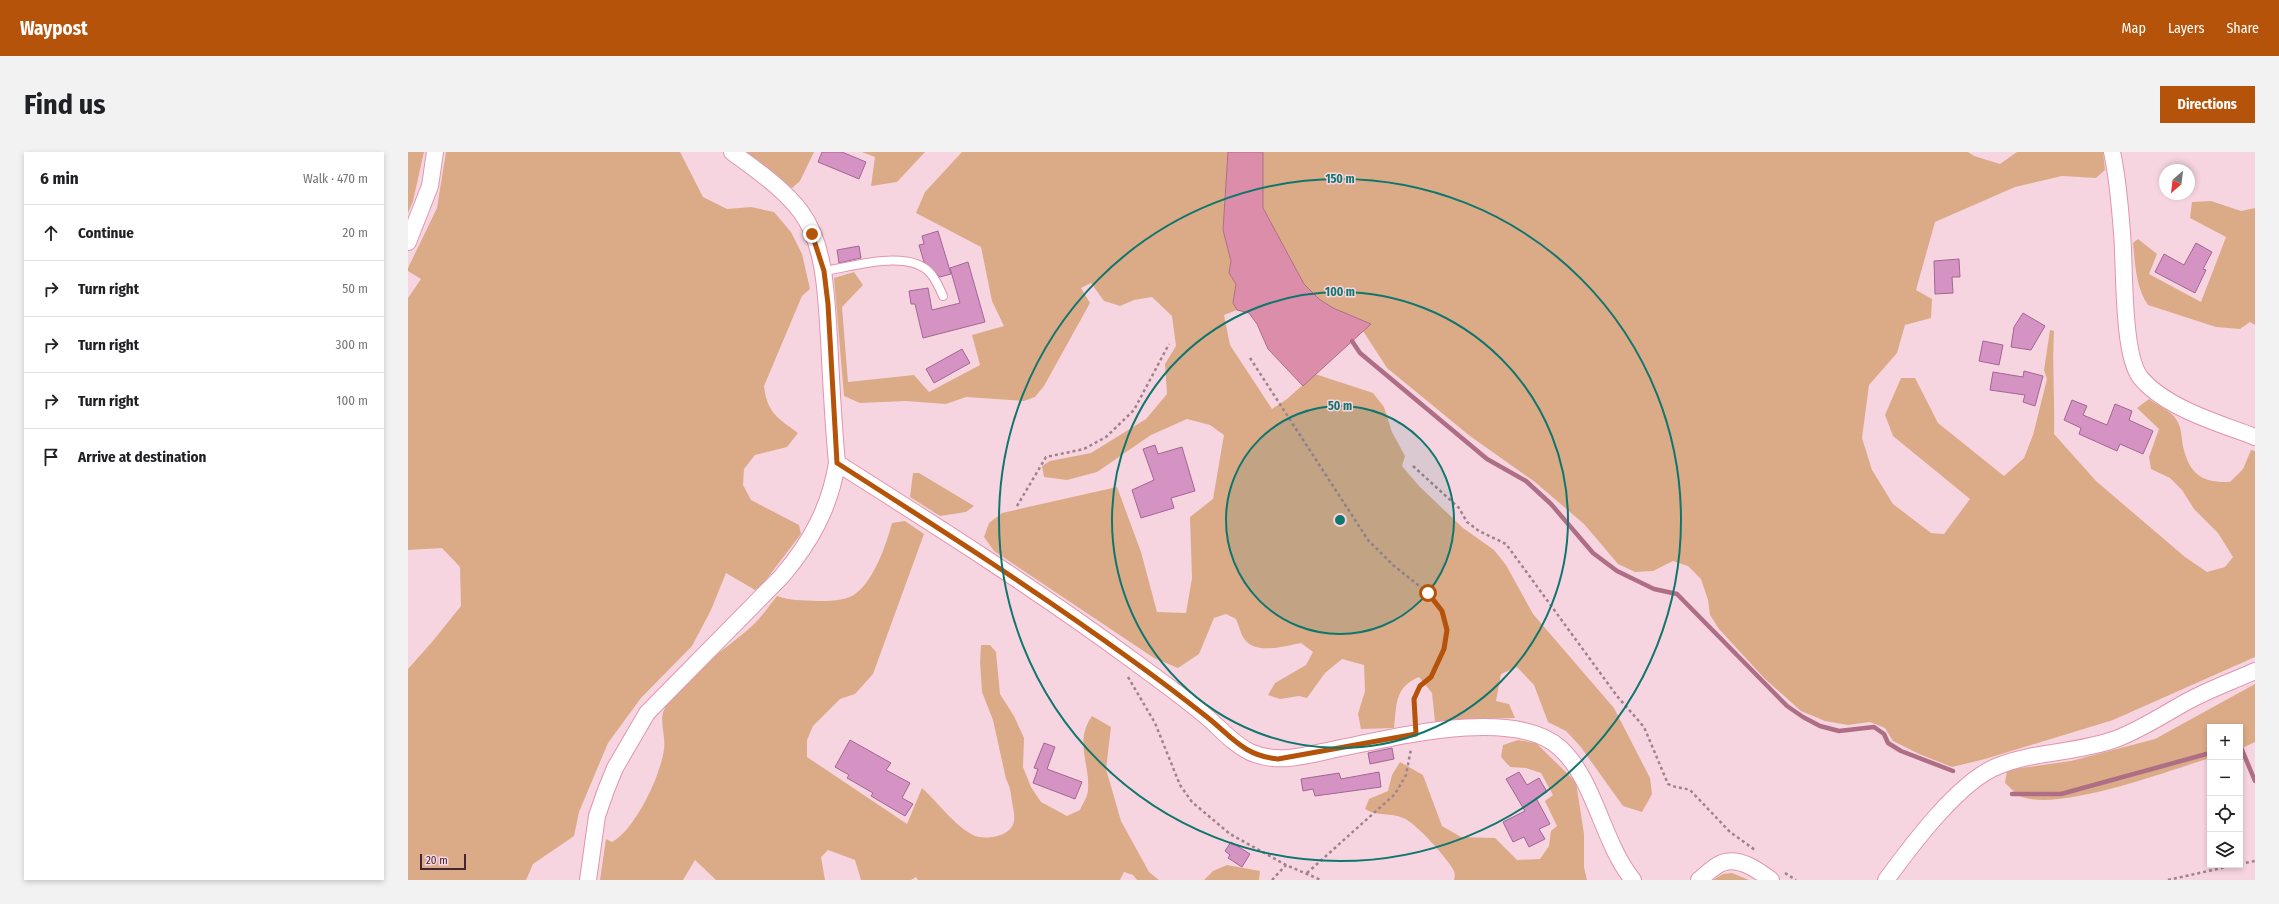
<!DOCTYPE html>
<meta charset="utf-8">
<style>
body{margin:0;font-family:"Fira Sans Condensed",sans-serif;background:#f2f2f2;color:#202124}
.controls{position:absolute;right:12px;bottom:12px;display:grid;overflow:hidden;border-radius:0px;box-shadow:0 2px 6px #0003}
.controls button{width:36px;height:36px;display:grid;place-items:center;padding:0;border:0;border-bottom:1px solid #e0e0e0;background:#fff;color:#202124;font:20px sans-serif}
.compass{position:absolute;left:1751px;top:12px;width:36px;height:36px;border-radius:50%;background:#fff;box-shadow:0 2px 6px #0003;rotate:208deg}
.scale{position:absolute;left:12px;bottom:10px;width:46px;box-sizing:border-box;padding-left:4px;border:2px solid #442531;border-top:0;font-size:11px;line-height:14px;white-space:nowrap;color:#442531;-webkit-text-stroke:3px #f7d5e0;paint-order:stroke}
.stop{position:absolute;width:12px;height:12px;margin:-9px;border:3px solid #b45309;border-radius:50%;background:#fff}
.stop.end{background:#b45309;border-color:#fff;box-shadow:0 1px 4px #0008}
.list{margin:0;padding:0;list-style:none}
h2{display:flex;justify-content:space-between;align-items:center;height:52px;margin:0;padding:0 16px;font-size:17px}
h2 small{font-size:13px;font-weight:400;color:#757577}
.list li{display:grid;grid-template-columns:26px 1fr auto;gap:12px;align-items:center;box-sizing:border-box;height:56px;padding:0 16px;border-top:1px solid #e0e0e0}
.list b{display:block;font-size:15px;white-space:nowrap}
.list em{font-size:13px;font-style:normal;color:#757577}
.icon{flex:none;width:22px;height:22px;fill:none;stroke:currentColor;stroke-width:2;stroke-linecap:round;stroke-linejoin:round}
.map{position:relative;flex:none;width:1847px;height:728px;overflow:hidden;border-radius:0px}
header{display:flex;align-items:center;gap:24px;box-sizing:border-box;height:56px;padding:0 20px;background:#b45309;color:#fff}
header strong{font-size:19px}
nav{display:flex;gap:22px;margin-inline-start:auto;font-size:14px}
.intro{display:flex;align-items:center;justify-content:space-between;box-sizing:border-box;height:96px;padding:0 24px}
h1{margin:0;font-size:28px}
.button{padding:10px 18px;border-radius:0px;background:#b45309;color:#fff;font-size:14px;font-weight:700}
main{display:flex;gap:24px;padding:0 24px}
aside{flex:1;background:#fff;border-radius:0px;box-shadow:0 2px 6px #0003}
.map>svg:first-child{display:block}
.green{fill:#dbab88}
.water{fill:#dc8daa;stroke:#ae6e86}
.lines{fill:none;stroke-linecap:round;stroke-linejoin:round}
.stream{stroke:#ae6e86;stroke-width:4.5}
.building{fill:#d493c2;stroke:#a36694}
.service-casing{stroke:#e194af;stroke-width:10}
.minor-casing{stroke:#e194af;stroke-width:18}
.path{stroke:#a1818c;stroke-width:2.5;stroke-dasharray:3 3;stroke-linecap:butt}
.service{stroke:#fff;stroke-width:8}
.minor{stroke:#fff;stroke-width:16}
.route{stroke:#b45309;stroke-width:5}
.ring{fill:none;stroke:#0f766e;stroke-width:2}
.centre{fill:#0f766e;stroke:#f7d5e0;stroke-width:2}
.ring-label{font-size:12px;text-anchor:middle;font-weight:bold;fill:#0f766e;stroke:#f7d5e0;stroke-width:3;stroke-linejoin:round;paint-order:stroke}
</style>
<header>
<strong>Waypost</strong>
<nav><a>Map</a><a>Layers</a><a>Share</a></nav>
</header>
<div class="intro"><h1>Find us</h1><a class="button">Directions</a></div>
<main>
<aside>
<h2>6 min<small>Walk · 470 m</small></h2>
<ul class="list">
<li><svg class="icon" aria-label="ahead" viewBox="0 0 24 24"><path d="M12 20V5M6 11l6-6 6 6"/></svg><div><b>Continue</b></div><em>20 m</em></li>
<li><svg class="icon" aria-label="right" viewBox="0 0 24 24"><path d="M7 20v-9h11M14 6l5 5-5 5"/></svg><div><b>Turn right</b></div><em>50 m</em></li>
<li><svg class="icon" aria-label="right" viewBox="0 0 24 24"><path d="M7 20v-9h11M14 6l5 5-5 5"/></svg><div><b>Turn right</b></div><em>300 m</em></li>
<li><svg class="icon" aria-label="right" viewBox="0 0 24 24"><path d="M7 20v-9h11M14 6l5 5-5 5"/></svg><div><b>Turn right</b></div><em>100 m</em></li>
<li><svg class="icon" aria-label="arrive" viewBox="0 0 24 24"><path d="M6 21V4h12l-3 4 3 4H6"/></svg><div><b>Arrive at destination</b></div></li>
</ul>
</aside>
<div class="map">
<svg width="1847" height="728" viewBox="0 0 1847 728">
<rect width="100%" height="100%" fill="#f7d5e0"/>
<path class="green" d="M0,0H16L5,49L0,61Z
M38,0H272L295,45L319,57L343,55L366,60L383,80L394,102L402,137L394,144L356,234C359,261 370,266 390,281L379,295L347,303L336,317L335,333L343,348L391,373L393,382L354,433L347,438L318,421L303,458L284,494L233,546L200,591L171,660L166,684L125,712L118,728H0V517L24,490L53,454L52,415L34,396L0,398V146L13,127L0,119V116L29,56Z
M337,0H406L392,29L384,36Z
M454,0H517L489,30L463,34L467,5Z
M554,0H820L815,78L823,109L821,121L828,132L825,151L829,158L816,163L822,193L864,257L879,247L907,222L965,241L976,255L984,280L997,304L994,314L1011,334L1055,376L1086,398L1098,413L1125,462L1206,556L1242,626L1244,642L1234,660L1215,654L1172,594L1158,579L1140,570L1126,533L1109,515L1093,522L1088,549L1101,552L1107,566L1052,567L1027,570L1024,541L1011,525C986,536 989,552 986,576L953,577L950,562L957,539L956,513L934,507L917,521L899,546L891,544L872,547L860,543L867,531L898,513L905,500L893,491C876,494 846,504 835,485C832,480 831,473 828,467L818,462L806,466L791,502L770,516L746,506L586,399L576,385L581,371L594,361L709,335L733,400L749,460L778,461L784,426L782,365L805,347L816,283L802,273L779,267L743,283L689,320L659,328L636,325L634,314L642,309L683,301L738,267L759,242L757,212L768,194L764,164L744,145L726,148L712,154L696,149L683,131L673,136L682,151L636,234L627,245L616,249L558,245L538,252L498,249L452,251L436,244L426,126L446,120L455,133L434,155L440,230L506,223L521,240L572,213L564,183L596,174L584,149L573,95L508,61L517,40Z
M855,0H1560L1566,4L1592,12L1609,0H1695L1697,18L1688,26L1654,24L1607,35L1527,70L1508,138L1524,147L1523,166L1497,173L1489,201L1461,233L1454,286L1464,318L1485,352L1523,381L1536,382L1562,347L1485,284L1477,263L1493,226H1507L1530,271L1596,324L1616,306L1625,283L1639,227L1636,218L1642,178L1646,179C1644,214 1647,248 1646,282L1688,329L1777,405L1799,420L1817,415L1825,405L1810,381L1786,357L1774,338L1762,326L1743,317L1741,305L1751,277L1729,256L1741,247C1749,253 1763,259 1768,267C1774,276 1773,284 1775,294C1781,322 1794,331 1822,330L1835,317L1843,298L1847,299V505L1705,568L1577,607L1544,615L1511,602L1485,589L1477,576L1462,570L1440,573L1417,569L1393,559L1357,527L1311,477L1302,463L1300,448L1293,427L1280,414L1265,409L1245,419L1227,420L1210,412L1176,372L1127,330L1062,284L979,216L955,179L962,172L925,156L911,147L896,132L855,56Z
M1803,49L1833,59L1847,56V173L1842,170L1832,177L1808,175L1740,153C1728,136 1727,112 1725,91L1730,87L1749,102L1741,122L1793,150L1818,85L1782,66L1784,50Z
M505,321H511L566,354L558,360L532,364L502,345Z
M497,369L516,382L465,522L447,542L432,547L405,574L399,588V605L499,672L514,636C529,649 552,681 571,685C584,687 605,683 606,668C607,663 605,656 604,650C603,642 602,634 598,627L585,568L574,540L572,510L573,493H582L588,500L592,542L606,564L616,586L615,615L623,635L633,650L659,664L672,658C674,653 680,644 680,638C682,610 666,590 684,564L703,575L698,617L713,669L741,720L751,728H729L725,723L716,720L712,728H510L508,725L503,728H453L447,708L420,698L413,705L417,728H308L287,708L275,728H192L198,687L204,690C227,678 253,623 256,597C258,585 251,568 256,558C267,530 320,496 344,474C353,466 361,454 369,444C382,449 395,448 409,449C420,449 432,449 442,445C464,435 478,393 484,371Z
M1847,532V590L1832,597V575H1802V606C1760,619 1653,659 1614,645C1608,643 1602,635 1597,631L1599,618L1663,609L1747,587Z
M1110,588L1128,591L1168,630L1176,682V715L1179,728H1046C1047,725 1047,722 1046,719C1040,707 1007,670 995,666C983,660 969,665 957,657L961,647L980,639L984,623L992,610L1015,623L1034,674L1053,685L1087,686L1109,708L1132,707L1141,694L1143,679L1149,674L1137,649L1145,643L1133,621L1118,616L1102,615L1093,605L1095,593Z
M819,713L852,719L851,728H796L805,719Z
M1324,721L1341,728H1305L1315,722Z"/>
<path class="water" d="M820,0H855V56L896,132L911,147L925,156L963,172L895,234L860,197L849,172L841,161L829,158L825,151L828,132L821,121L823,109L815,78Z"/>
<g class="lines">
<path class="stream" d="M944,189L952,201L1079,307L1118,329L1143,352L1185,401L1209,419L1246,437L1269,442L1379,554L1395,565L1412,574L1431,579L1466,575L1476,582L1480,591L1493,599L1545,619
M1832,593L1847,629
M1604,642H1653L1802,601"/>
</g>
<path class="building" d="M414,0H434L458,10L451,27L410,10Z
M530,79L543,122L532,125L516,110L511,93L516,92L514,84Z
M1788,91L1804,100L1795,117L1798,118L1787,141L1747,120L1756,102L1776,113Z
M451,94L453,106L431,111L429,98Z
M1551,107L1552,125H1544L1545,141L1527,142L1526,109Z
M560,110L577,170L515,186L507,152H503L501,139L520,136L524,158L552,151L542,116Z
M1615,161L1637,174L1623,198L1603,195L1606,175Z
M1575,189L1595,193L1591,213L1571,209Z
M554,197L562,211L526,231L518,217Z
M1616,219L1635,224L1627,254L1615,250L1617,243L1582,238L1585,220L1615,225Z
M1664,248L1679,254L1675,263L1699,273L1707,252L1724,259L1721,268L1745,279L1735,302L1712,292L1709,299L1671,282L1673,276L1656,268Z
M747,293L750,302L774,295L787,339L763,346L766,356L733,366L724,338L746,328L735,297Z
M442,588L483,611L478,618L502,631L494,646L505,652L497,664L463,644L465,641L439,626L441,623L427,615Z
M636,591L647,595L639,617L674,630L667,647L625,631L630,617L626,616Z
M984,596L986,607L962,612L960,601Z
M971,620L973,635L907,644L905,637L895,639L893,627L931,621L933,627Z
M1111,620L1119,633L1131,626L1139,640L1128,646L1142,672L1131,677L1137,687L1121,695L1116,685L1105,690L1095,670L1117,659L1098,627Z
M823,690L842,702L834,715L820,706L822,703L817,699Z"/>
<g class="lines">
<defs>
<path id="service" d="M416,119C444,115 502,96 523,122C528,128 532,137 535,144"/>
<path id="minor" d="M1704,0C1710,27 1712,54 1714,81C1717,114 1714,201 1732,225C1757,256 1811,271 1847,285
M0,90L22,34L27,0
M429,311C530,375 631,439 727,510C751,528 777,546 800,566C814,578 825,592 842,600C870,613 899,603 928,597C984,586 1106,554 1152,596C1187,628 1195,692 1225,728
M180,728L189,664L198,638L207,616L239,561L374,424C403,390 422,355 429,311C425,270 423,228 421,186C418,146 418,94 393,60C375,36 348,18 324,0
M1291,728C1297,723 1306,714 1314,711C1331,704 1351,719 1363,728
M1478,728C1503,694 1551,629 1590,614C1627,599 1670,601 1708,587C1734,577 1756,562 1780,549C1802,537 1825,529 1847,519"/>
</defs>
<use href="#service" class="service-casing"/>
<use href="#minor" class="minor-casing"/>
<path class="path" d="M842,206L960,388L985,413L1020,441L1034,459L1039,478L1036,497L1023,525L1012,534L1006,547L1007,567
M1005,314L1051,356L1059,370L1071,379L1098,392L1209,544L1236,575L1260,632C1270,637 1276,635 1283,639L1322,680L1347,698
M609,354L638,305L676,297L698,285L726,258L761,192
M720,525L747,571L772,633L784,650L822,682L878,713L913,728
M1832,712L1847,709
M899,721L987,642L998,623L1003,597
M1377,721L1388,728
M864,728L878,713
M1760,728L1827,713"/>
<use href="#service" class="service"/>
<use href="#minor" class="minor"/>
</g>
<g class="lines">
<path class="route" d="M404,82L416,119L420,152L429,311C529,375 629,439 725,509C750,527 775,546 799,565C824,585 836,604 870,607L1008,582L1006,547L1012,534L1023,525L1036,497L1039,478L1034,459L1020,441"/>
</g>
<circle cx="932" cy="368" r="114" fill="#0f766e" fill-opacity=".12"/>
<g class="ring">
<circle cx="932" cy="368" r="114"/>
<circle cx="932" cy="368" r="228"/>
<circle cx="932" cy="368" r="341"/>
</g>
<circle cx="932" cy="368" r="6" class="centre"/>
<g class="ring-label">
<text x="932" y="31">150 m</text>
<text x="932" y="144">100 m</text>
<text x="932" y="258">50 m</text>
</g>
</svg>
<div class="controls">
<button>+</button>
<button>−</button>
<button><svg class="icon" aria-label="locate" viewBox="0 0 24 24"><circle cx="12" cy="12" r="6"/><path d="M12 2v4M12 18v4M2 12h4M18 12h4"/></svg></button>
<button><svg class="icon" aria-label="layers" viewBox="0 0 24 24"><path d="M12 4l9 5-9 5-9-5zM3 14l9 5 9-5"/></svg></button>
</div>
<svg class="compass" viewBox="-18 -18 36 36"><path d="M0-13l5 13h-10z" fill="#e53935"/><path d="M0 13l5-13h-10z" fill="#757577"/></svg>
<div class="scale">20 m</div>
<div class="stop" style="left:1020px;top:441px"></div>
<div class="stop end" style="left:404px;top:82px"></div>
</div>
</main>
